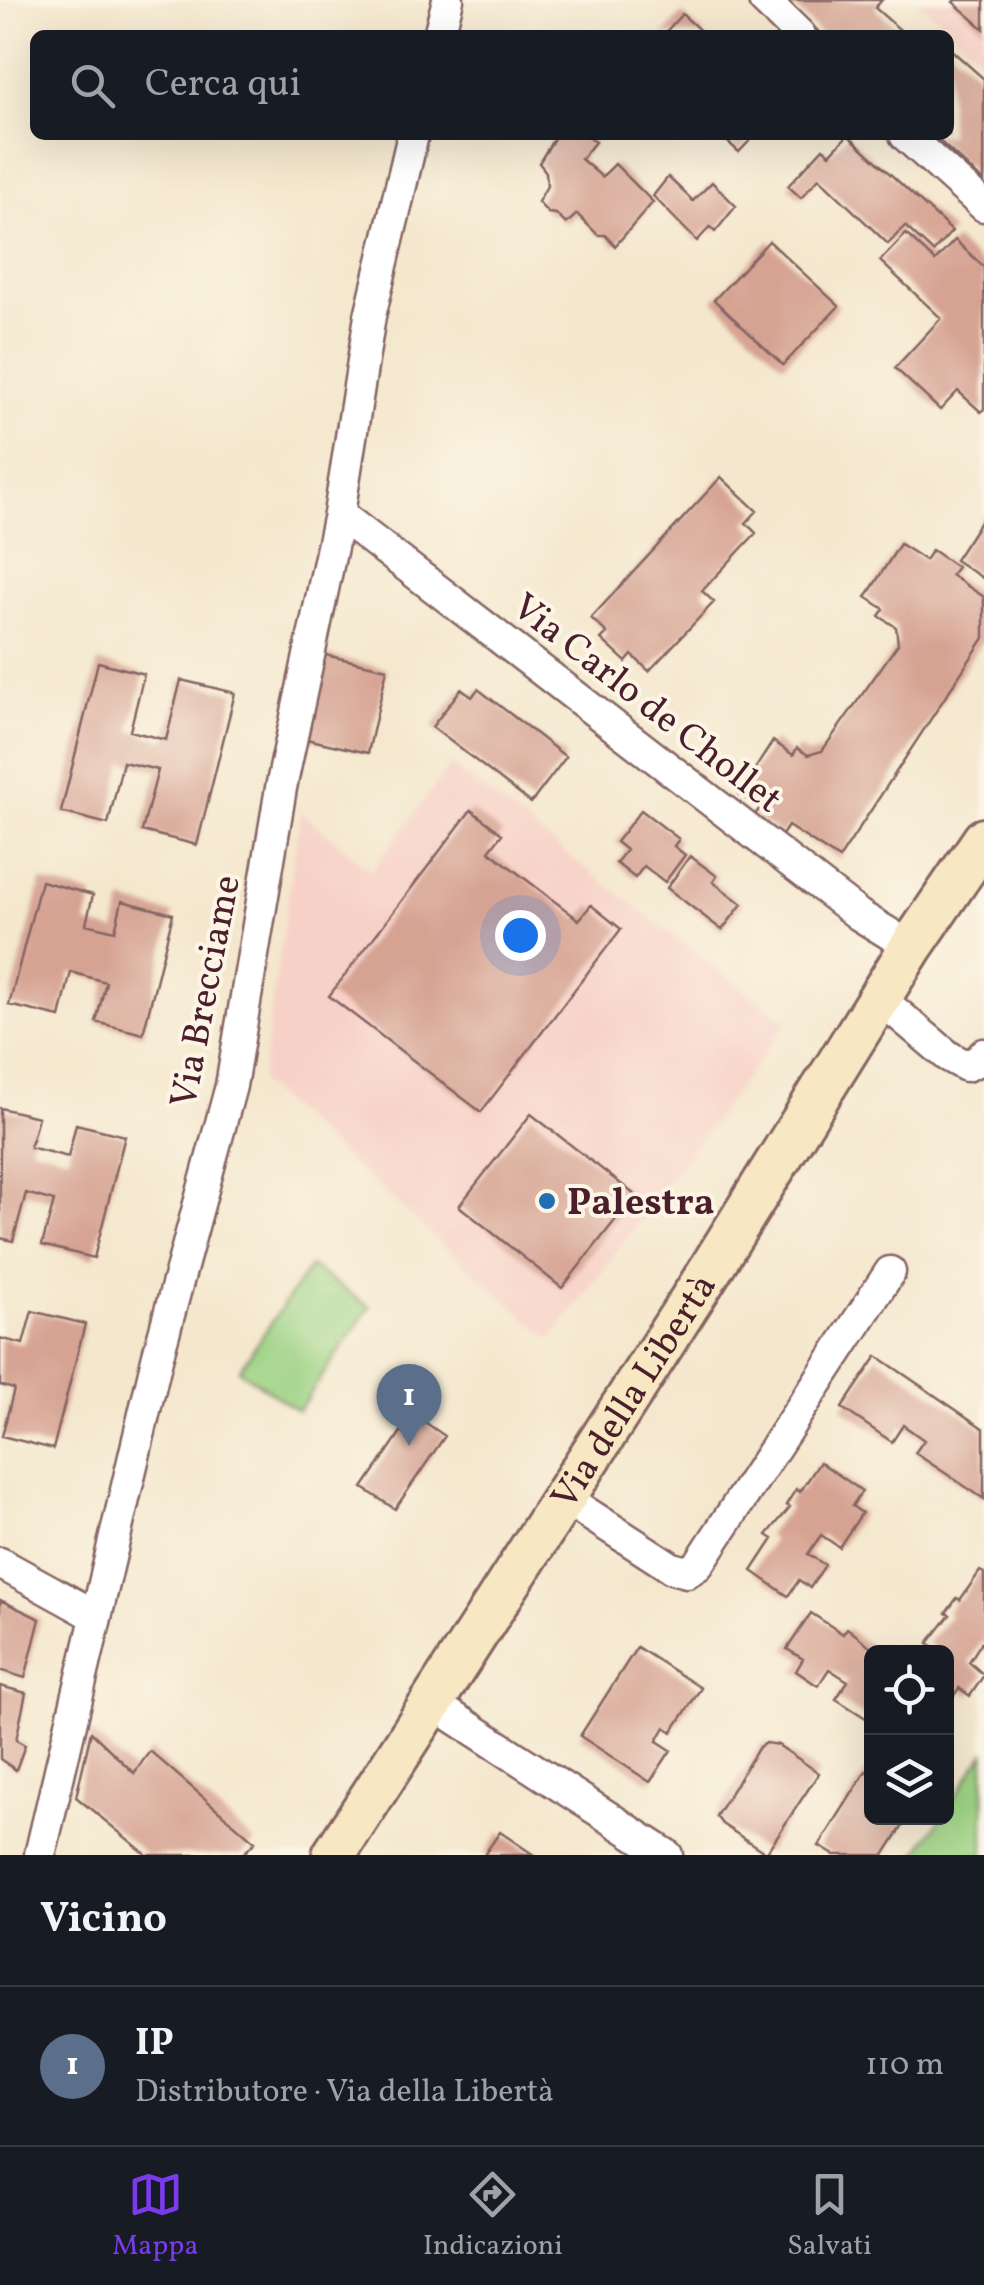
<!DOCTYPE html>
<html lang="it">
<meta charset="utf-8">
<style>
body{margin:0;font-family:Vollkorn,serif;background:#242831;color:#f1f3f6}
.controls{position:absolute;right:30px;bottom:30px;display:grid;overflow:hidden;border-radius:15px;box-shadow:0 10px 40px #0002}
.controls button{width:90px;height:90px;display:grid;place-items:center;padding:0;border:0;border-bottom:2px solid #363941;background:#171b24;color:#f1f3f6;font:50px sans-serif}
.you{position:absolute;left:520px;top:935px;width:35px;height:35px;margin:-25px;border:8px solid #fff;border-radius:50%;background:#1a73e8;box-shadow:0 0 0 15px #1a73e833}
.badge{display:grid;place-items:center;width:65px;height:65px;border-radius:50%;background:#7c3aed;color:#fff;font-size:32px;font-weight:700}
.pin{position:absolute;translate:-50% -82px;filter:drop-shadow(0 2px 5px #0008)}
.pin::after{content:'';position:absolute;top:52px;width:35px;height:30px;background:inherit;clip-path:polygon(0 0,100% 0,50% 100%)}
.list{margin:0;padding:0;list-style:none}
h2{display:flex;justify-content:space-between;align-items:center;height:130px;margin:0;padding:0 40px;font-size:42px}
h2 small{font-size:32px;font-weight:400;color:#9ea1a6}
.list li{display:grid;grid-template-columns:65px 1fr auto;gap:30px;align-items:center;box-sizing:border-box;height:160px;padding:0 40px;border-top:2px solid #363941}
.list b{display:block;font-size:38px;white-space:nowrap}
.list p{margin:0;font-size:32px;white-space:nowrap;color:#9ea1a6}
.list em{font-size:32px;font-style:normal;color:#9ea1a6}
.icon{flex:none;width:55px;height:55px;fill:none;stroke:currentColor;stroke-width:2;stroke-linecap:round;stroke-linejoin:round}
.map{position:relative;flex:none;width:984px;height:1855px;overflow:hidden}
.search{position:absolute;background:#171b24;box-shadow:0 10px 40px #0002;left:30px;right:30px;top:30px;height:110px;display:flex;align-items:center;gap:25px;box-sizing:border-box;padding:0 35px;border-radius:15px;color:#9ea1a6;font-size:38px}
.sheet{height:290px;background:#171b24}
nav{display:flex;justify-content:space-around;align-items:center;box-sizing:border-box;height:140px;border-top:2px solid #363941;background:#171b24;font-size:28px;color:#9ea1a6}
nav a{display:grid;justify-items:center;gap:5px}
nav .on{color:#7c3aed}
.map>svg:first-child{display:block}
.built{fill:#f7d1c7}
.green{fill:#9bd283;stroke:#727857;stroke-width:2.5}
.building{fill:#d6a393}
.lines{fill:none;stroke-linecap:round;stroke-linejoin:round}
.street-casing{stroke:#866564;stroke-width:35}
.secondary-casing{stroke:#866564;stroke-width:48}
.street{stroke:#fff;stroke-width:30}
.secondary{stroke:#f7e8c3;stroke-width:42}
.poi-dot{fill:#1f6fb2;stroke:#fcf5e5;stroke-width:4}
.labels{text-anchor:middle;stroke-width:8;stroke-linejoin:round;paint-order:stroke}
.street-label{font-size:38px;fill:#4a1f2b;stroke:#fcf5e5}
.poi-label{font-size:38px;font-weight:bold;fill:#4a1f2b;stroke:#fcf5e5;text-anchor:start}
</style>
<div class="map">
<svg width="984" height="1855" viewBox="0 0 984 1855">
<rect width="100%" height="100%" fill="#fcf5e5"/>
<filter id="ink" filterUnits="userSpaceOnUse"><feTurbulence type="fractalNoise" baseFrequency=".01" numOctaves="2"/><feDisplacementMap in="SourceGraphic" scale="20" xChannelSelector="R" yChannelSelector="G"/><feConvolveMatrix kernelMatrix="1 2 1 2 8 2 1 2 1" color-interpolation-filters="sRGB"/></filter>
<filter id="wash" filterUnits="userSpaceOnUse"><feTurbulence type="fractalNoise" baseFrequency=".0048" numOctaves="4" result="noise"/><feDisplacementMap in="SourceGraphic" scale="40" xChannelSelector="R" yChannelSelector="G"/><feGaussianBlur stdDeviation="2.25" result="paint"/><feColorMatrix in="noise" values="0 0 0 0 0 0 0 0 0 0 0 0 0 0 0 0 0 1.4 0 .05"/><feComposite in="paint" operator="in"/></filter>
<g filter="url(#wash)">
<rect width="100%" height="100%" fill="#f4e7cd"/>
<path class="built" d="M917,0H984V60Z
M450,765L787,1022L551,1340L260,1083L301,811L371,872Z"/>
<path class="green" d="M310,1266L370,1307L298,1411L239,1370Z
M984,1753V1855H916L941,1818H946L947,1809Z"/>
<g id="blocks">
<path class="building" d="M786,0H882L875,8L906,35H822Z
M955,0H984V29L953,2Z
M682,14L705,35H663Z
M949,48L984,79V182L933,135H949Z
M556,135H585L595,142L581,159L602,177L615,164L653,202L615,246L605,235H598L577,214L566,224L556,214L548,213L538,202L547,186L546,172L539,163Z
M720,135H755L739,152Z
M848,135L952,231L933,252L905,226L888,244L819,178L801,198L788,186L823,148L830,154Z
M668,177L693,201L712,182L736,206L715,232L710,227L697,241L653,196Z
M906,234L935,261L955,240L984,267V409L981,412L958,391L940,410L895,368L941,318L880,261Z
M769,241L839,306L783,365L714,300Z
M721,477L757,511L746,523L756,533L702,591L714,602L649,671L632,655L626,662L601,639L607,633L591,618Z
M984,516V579L955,560Z
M900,544L925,560L932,550L957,567L951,575L984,597V638L839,859L788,826L782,835L754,816L760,808L739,794L773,741L793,755L797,748L808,755L822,751L898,644L896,627L879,616L884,609L866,597Z
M321,654L387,669L368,753L302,738Z
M98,662L144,674L130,731L166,740L181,680L235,693L197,845L142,831L158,770L123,762L108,824L61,812Z
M461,689L472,697L478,689L566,757L531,803L432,727Z
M471,810L502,834L489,851L579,920L591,905L621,929L481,1112L329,996Z
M641,810L679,839L674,846L685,855L665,882L644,866L635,878L616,863L626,850L616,842Z
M690,856L717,876L713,882L742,904L722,930L667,888Z
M41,881L93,895L86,924L115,931L122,901L173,914L143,1034L96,1022L106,982L71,972L60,1017L9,1005Z
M0,1108L38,1117L30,1147L68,1157L76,1124L125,1136L94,1258L42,1245L54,1201L26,1193L13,1241L0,1238Z
M531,1114L635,1195L562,1288L459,1206Z
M32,1311L85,1324L53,1449L2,1436L14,1389L0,1385V1338L23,1344Z
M877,1356L984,1429V1499L915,1453L924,1440L903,1425L892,1442L842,1408Z
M413,1414L445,1436L395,1509L363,1488Z
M820,1462L862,1491L852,1506L862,1513L839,1547L821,1535L808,1554L825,1565L810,1588L799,1580L788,1596L752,1571L773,1539L767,1535L790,1507L786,1505L796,1489L800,1492Z
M980,1571L984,1573V1645L981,1643L969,1662L984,1675L970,1696L959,1688L946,1707V1652H930L934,1647L928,1643L950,1615L946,1613L957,1598L960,1600Z
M0,1600L40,1619L25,1678L0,1670Z
M811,1613L843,1634L847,1628L875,1650L878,1646L887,1652H872V1722L836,1699L848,1681L829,1669L818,1686L796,1671L803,1659L787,1649Z
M637,1647L701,1688L672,1732L665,1727L657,1741L671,1750L650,1782L580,1736Z
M0,1686L26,1693L16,1740L25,1745L16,1770L0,1759Z
M91,1732L134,1773L150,1751L255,1842L242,1855H147L76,1797Z
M766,1743L778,1745L819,1773L766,1853L722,1824L716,1816L759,1747Z
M866,1771L872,1774V1818H908L884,1855H834L819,1846Z
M500,1832L534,1855H484Z"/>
</g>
</g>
<g filter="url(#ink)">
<use href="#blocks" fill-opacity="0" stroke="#866564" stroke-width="2.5"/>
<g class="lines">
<defs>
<path id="street" d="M764,0L800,35
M439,35L448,0
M905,135L984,206
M339,514L859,915L911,947
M879,998L948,1056L966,1066L979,1060L984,1054
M564,1498L672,1568L687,1572L698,1565L890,1272
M0,1563L94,1615
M432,1703L667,1855
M40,1855L157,1359L231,1086L281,788L339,514L370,316L413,135"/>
<g id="secondary">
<path id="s1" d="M334,1855L700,1286L911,947L984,840"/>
</g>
</defs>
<use href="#street" class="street-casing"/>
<use href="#secondary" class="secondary-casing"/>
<use href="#street" class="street"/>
<use href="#secondary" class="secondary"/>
</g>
</g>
<circle class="poi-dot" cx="547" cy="1201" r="10"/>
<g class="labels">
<g class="street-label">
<text transform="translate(648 702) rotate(38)" y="13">Via Carlo de Chollet</text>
<text transform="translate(204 991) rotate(-79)" y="13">Via Brecciame</text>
<text dy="13" stroke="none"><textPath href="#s1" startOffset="552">Via della Libertà</textPath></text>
</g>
<g class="poi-label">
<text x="567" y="1214">Palestra</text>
</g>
</g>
</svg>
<div class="controls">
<button><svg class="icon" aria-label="locate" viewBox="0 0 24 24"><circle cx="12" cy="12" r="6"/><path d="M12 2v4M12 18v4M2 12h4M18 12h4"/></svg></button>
<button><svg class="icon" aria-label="layers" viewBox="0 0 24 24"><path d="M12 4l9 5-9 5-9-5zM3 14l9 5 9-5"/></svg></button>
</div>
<div class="you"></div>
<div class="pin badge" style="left:409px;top:1446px;background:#5c6f8a">1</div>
<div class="search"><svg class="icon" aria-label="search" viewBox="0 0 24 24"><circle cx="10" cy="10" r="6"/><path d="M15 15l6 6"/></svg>Cerca qui</div>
</div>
<section class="sheet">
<h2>Vicino<small></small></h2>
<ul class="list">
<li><span class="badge" style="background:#5c6f8a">1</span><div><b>IP</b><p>Distributore · Via della Libertà</p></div><em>110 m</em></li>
</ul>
</section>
<nav>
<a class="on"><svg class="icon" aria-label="map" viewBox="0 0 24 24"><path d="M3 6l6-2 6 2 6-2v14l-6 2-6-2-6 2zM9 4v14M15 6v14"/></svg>Mappa</a>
<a><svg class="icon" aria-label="directions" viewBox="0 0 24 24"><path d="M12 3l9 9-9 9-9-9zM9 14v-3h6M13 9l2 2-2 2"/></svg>Indicazioni</a>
<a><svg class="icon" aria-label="saved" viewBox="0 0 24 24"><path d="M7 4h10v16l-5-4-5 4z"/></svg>Salvati</a>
</nav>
